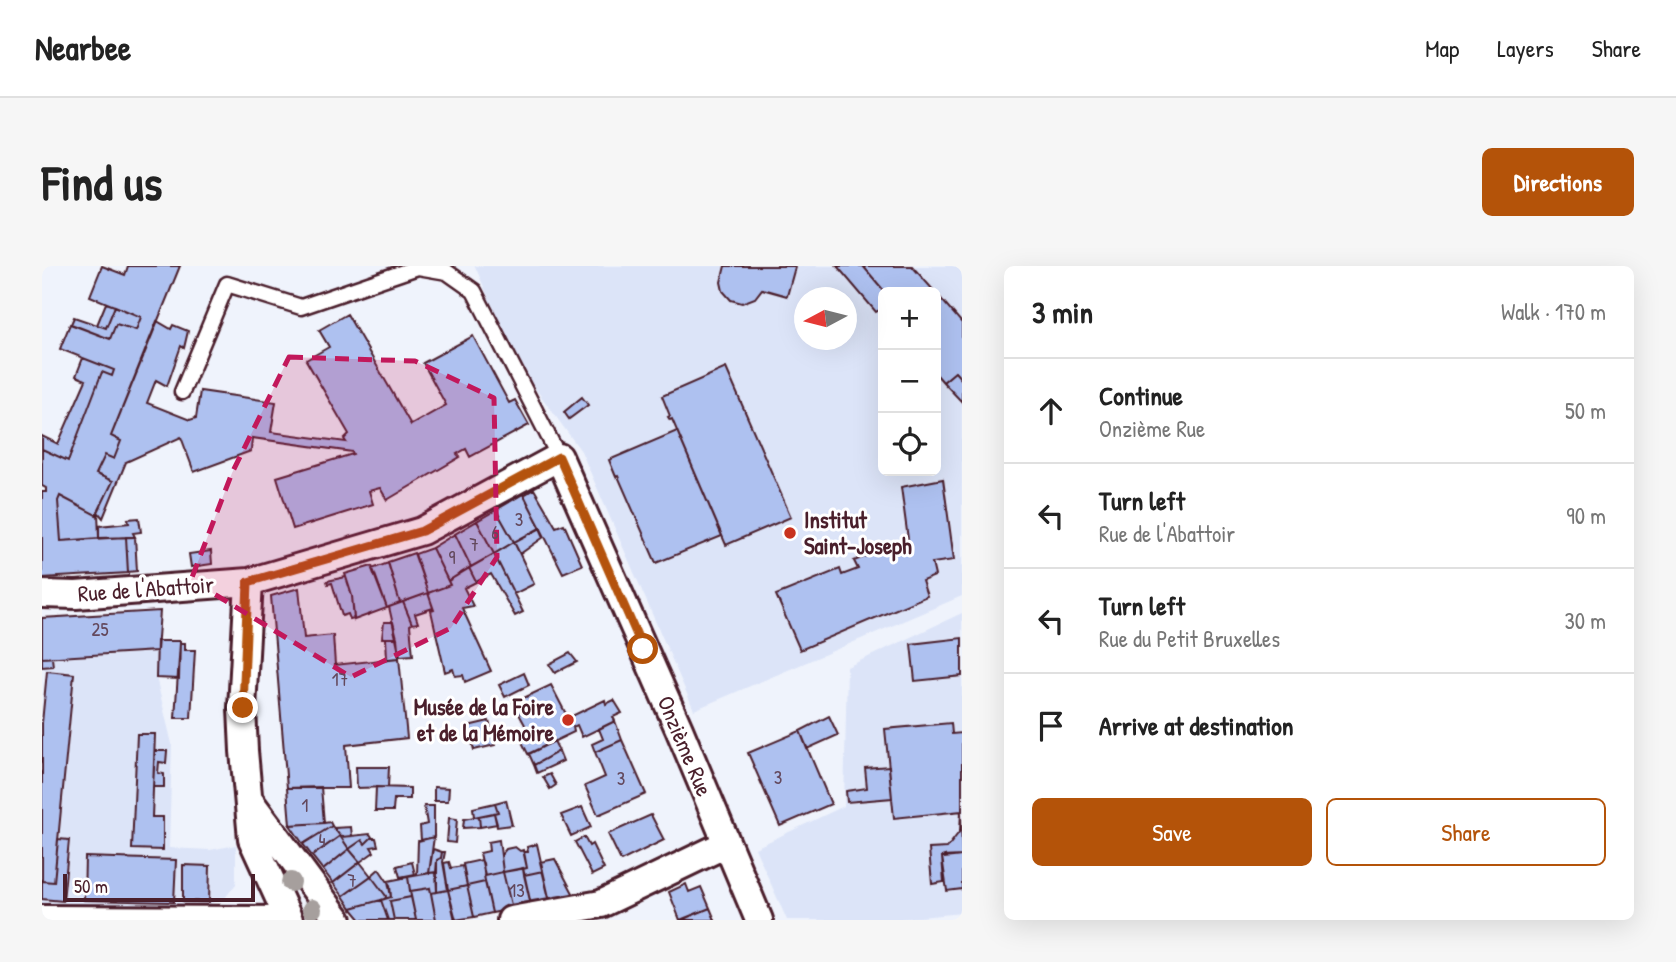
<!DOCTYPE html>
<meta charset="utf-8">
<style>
body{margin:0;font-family:"Patrick Hand",sans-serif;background:#f6f6f6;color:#222}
.controls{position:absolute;right:21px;top:21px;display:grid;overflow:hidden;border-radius:10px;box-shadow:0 7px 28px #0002}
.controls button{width:63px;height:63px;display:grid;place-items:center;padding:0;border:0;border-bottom:2px solid #e0e0e0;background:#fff;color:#222;font:35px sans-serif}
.compass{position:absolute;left:752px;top:21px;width:63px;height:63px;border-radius:50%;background:#fff;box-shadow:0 7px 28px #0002;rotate:263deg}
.scale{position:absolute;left:21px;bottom:18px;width:192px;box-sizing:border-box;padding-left:7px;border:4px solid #4a1f2b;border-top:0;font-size:19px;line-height:24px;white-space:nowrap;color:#4a1f2b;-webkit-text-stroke:5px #fff;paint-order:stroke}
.stop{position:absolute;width:21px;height:21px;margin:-16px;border:5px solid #b45309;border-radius:50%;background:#fff}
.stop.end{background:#b45309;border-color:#fff;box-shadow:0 2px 7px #0008}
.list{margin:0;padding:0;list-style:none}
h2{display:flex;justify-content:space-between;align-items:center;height:91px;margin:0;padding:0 28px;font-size:30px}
h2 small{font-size:23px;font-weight:400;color:#767676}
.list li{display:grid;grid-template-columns:46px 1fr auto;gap:21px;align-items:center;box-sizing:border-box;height:105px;padding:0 28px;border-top:2px solid #e0e0e0}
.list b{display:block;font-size:26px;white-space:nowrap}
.list p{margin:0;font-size:23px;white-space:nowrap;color:#767676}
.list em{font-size:23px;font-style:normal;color:#767676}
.actions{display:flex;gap:14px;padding:21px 28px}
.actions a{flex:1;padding:16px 0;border:2px solid #b45309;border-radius:10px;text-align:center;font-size:24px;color:#b45309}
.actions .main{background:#b45309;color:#fff}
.icon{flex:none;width:38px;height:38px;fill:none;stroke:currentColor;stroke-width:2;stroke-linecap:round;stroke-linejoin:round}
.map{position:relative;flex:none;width:920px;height:654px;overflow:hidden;border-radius:10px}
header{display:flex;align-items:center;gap:42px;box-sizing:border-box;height:98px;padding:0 35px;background:#fff;border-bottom:2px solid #e0e0e0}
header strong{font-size:33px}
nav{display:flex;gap:38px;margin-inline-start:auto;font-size:24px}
.intro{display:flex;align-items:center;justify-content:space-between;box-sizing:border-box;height:168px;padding:0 42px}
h1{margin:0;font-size:49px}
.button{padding:18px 32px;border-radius:10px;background:#b45309;color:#fff;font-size:24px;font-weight:700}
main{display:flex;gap:42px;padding:0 42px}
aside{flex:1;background:#fff;border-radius:10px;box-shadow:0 7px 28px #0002}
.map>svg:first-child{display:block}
.built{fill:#dce4f8;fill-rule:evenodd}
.building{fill:#aec1f0;stroke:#4a1f2b;stroke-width:2}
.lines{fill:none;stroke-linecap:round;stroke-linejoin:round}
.service-casing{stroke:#4a1f2b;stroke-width:19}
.minor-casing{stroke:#4a1f2b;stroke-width:32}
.service{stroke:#fff;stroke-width:14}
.minor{stroke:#fff;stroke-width:26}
.tree{fill:#a69f9d}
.route{stroke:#b45309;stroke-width:9}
.marked{fill:#c2185b;fill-opacity:0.2;stroke:#c2185b;stroke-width:5;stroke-dasharray:14 9;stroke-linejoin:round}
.poi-dot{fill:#c8321e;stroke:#fff;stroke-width:2.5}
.labels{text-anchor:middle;stroke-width:6;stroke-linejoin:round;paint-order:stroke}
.number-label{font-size:19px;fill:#63485c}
.poi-label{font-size:23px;font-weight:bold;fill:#4a1f2b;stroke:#fff;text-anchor:start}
.street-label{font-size:23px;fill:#4a1f2b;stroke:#fff}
</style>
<header>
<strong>Nearbee</strong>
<nav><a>Map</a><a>Layers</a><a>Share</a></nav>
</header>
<div class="intro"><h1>Find us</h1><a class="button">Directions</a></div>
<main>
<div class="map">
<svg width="920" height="654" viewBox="0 0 920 654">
<rect width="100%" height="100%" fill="#eff3fc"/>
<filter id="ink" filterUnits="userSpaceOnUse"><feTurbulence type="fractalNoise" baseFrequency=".0143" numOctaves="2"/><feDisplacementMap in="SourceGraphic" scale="14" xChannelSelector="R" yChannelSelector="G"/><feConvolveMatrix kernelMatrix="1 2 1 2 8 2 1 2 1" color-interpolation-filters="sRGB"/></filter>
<g filter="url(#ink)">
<path class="built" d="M433,0H920V330L652,444L539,185L474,96ZM841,26H894V205H841ZM762,32H804V74H762Z
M118,345L114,411L130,478L127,582L168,584L194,579V618L183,632L165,639L0,640V462L6,406L0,401V352Z
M920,347V647L847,654H745L713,582L802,540L805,401Z"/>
<path class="building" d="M60,0L83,9L86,0H138L69,170L79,175L72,193L63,189L54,208L71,215L56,246L54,249L18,230L16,235L19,275L84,271L86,307L0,312V226H4V222L0,220V183L26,195L60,106L70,110L72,104L18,83L28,58L68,73L74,58L94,64L99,51L48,30Z
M683,0H752L753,1L745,30L720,23L713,32L700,37L689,34L681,25L679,16Z
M795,0H821L843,26H841V46L839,43L834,46Z
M821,0H870L893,26H843Z
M894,27L920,57V114L913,106L901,116L894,108Z
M64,37L73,40L64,62L55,59Z
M73,40L99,51L94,64L74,58L68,73L29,58L32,51L64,62Z
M305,48L369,159L404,139L381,97L431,70L467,137L473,134L487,159L428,191L424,183L415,188L418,191L345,234L338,222L327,225L331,238L251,263L235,211L311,188L310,186L210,172L209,185L152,206L139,171L84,196L61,252L56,246L71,215L54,208L63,189L72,193L79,175L69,170L115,55L129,63L131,59L146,65L142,82L139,80L125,120L114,114L105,137L148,154L154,152L158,125L234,136L229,166L304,176L302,173L307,168L264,94L287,81L277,64Z
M41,92L72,104L70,110L60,106L26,195L0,183V170L16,178L44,114L34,110Z
M684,102L749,251L684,279L630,153L628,154L626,151L628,150L620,130Z
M913,106L920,114V136L901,116Z
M540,131L546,139L527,153L522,146Z
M635,165L680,270L614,297L576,210L574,211L567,194Z
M901,213L912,294L890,297L893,310L880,315L885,330L758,384L734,329L798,303L800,309L816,303L812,295L866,273L859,221Z
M492,223L514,261L522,258L540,299L521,307L482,229Z
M481,228L499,262L472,276L454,244Z
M18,230L54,249L56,246L57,272L19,275L16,235Z
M454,244L472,276L452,288L435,255Z
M97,252L99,266L91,267L93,271L57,272V260L87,257L86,253Z
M435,255L452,288L429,301L413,268Z
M498,262L502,271L478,288L472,276Z
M413,268L429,301L406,315L390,282Z
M84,271H93L95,305L86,306Z
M472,276L492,318L472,328L452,288Z
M390,282L408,319L386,327L373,288Z
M169,285L170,298L149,301L147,288Z
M372,287L386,327L358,337L346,296Z
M452,288L481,346L473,350L449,308L434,316L427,302Z
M346,297L358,337L345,342L330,303Z
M330,300L345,342L312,354L310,330L303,308Z
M427,302L434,316L422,322L431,340L420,342L449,405L423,416L421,409L413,410L411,403L403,406L389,345L392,344L386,327L408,319L406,315Z
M304,311L310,330L312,352L308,353L306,348L300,350L290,317L286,318L285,315Z
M257,322L262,372L291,369L293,399L357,392L365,472L304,479L307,522H245L229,330Z
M386,327L391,342L373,348L376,357L370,358L361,336Z
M361,336L370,358L368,359L371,389L358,390L347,341Z
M118,345L115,385L0,392V352Z
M342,356H351L355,372H340Z
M344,372H355L357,392L345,393Z
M920,372V410L873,415L869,378Z
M115,375H138L137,413L114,412Z
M138,377H143V384H153L149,452H133Z
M528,387L535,396L513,407L507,398Z
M0,392H10L11,400L0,401Z
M5,405L32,408L12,616L0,615V457Z
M482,407L487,419L463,431L457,419Z
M509,419L526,452L563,434L564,438L572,434L580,447L571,451L573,455L540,471L535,459L531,461L532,466L486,488L478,472L488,468L471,437Z
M787,450L796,469L765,483L758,465Z
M447,455L453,479L432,484L426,460Z
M573,455L580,474L553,486L550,478L561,473L557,463Z
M909,457L910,468L920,467V545L852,552L843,463Z
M758,465L789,538L738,560L706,487Z
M95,468H113L110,551H121V584L90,583Z
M580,474L604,528L556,549L543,520L563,511L553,486Z
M512,475L517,485L492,499L487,488Z
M113,485H125L124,497L117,496L116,507L122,508V521H111Z
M517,485L521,495L495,507L492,499Z
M847,500L850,532L805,536L804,525L825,522L823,502Z
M314,501H347L346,521L315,522Z
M508,508L514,519L508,523L501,511Z
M279,521L282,557L248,559L245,522Z
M334,521L368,522V533H352L351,545H333Z
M392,521L407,522L406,535H392Z
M464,534L470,559L455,561L452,547L456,546L453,537Z
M453,537L456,546L432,551L431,542Z
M382,540H392V571L379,574L378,560L385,558Z
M540,541L549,561L529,570L519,549Z
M919,545L920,590L900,591L902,616L890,618L887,583L905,582L918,565Z
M452,547L455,558L438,561L437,550Z
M609,549L622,574L579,595L566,568Z
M437,550L438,561L421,562L422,553Z
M407,552L415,553L413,577L405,576Z
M282,557L288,556L290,560L261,578L248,559Z
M290,560L298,570L270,590L261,578Z
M309,561L310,570L299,571L292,562Z
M328,568L330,571L323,578L320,574L307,583L299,571Z
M298,570L307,583L281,604L270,590Z
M392,571L387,607L375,609L376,575Z
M542,571L547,580L550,578L562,603L550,609L533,576Z
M329,572H334L336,580L329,581L332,586L318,596L307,583L320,574L323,578Z
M16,573L27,574L21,635L0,633V615L12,616Z
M457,574L461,606L443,610L438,587L447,585L446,576Z
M495,578L501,605L482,609L481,603L485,602L482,586H486L485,581Z
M473,581L478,585L481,584L485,602L461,606L459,589L464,583Z
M307,583L318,596L291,617L281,604Z
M391,583L400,586L399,592L395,594L394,606L387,607Z
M400,586H403L401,596L406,624L395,626V594L399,592Z
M903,590V592L920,590V623L905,625L900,591Z
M43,591L134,594L132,636L42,634Z
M513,593L532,629V632L508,636L498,596Z
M439,594L441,597L443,616L425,620L421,598Z
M318,596L329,610L301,630L291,617Z
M370,596L373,608L358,611L355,600Z
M407,596L409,602L421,600L425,620L406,624L402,597Z
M141,599L168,600L167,636L141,635Z
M481,602L489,639L470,643L461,606Z
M337,603L348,619L349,631L343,633L344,630L329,610Z
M501,605L508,636L489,639L482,609Z
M394,606L395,626L389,627L388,622L368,625L366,611Z
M461,606L470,643L450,647L442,610Z
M329,610L344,630L343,633L309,642L301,630Z
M366,611L369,631L348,635L352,654H346L339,634L349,631L346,615Z
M443,616L450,647L432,651L425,620Z
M644,618L647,626L659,621L668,642L638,654L627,626Z
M425,620L432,651L413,654L406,624Z
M388,622L394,654H374L368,625Z
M406,624L414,654H394L389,627Z
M369,631L374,654H352L348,635Z
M339,634L346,654H319L309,642Z
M668,642L673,654H639Z"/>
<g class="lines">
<defs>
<path id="service" d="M140,126L185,18L259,41L376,1L405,6L432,25L517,191"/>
<path id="minor" d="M207,316L200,442L202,485L210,573L247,654
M0,328L34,329L207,316L380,265L517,191L637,463L717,654
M207,534L296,654
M0,653L247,654
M469,654L559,638L684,578"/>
</defs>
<use href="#service" class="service-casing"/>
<use href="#minor" class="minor-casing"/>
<use href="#service" class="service"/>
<use href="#minor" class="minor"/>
</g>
<g class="tree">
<circle cx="249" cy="616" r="10"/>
<circle cx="270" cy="643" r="10"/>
</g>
</g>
<g class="lines" filter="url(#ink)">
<path class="route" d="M201,442L206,316L380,265L517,191L601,383"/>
</g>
<path class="marked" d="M247,91L373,95L452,132L455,291L409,362L309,411L149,314L190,207Z"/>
<g class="poi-dot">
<circle cx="748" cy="267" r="7"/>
<circle cx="526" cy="454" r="7"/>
</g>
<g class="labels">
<g class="number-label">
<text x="477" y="260">3</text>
<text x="453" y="273">6</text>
<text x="432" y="285">7</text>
<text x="410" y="298">9</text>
<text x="58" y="370">25</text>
<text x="298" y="420">17</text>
<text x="736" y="518">3</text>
<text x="579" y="519">3</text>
<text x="263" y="546">1</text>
<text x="280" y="581">4</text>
<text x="310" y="621">7</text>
<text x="475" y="631">13</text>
</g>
<g class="poi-label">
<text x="762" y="262">Institut<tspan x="762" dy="26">Saint-Joseph</tspan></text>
<text x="512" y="449" text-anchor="end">Musée de la Foire<tspan x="512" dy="26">et de la Mémoire</tspan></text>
</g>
<g class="street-label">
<text transform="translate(104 323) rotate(-4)" y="8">Rue de l'Abattoir</text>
<text transform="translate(643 480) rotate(67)" y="8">Onzième Rue</text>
</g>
</g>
</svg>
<div class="controls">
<button>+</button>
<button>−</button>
<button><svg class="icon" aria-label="locate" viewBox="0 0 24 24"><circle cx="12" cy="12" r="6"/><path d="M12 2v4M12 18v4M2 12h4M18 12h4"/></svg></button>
</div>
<svg class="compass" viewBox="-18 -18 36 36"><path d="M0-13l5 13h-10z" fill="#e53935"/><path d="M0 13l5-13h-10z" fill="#767676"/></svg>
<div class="scale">50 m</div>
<div class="stop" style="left:601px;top:383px"></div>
<div class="stop end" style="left:201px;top:442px"></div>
</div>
<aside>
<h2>3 min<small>Walk · 170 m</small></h2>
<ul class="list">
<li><svg class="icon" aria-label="ahead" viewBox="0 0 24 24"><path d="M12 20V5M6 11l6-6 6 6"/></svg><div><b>Continue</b><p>Onzième Rue</p></div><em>50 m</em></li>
<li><svg class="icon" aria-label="left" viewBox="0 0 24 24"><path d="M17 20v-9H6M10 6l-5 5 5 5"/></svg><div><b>Turn left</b><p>Rue de l'Abattoir</p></div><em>90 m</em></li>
<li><svg class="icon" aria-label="left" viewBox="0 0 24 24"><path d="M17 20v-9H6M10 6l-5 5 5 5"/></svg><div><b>Turn left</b><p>Rue du Petit Bruxelles</p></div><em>30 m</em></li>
<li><svg class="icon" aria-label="arrive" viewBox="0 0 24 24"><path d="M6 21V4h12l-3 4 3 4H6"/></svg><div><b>Arrive at destination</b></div></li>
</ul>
<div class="actions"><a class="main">Save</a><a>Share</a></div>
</aside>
</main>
